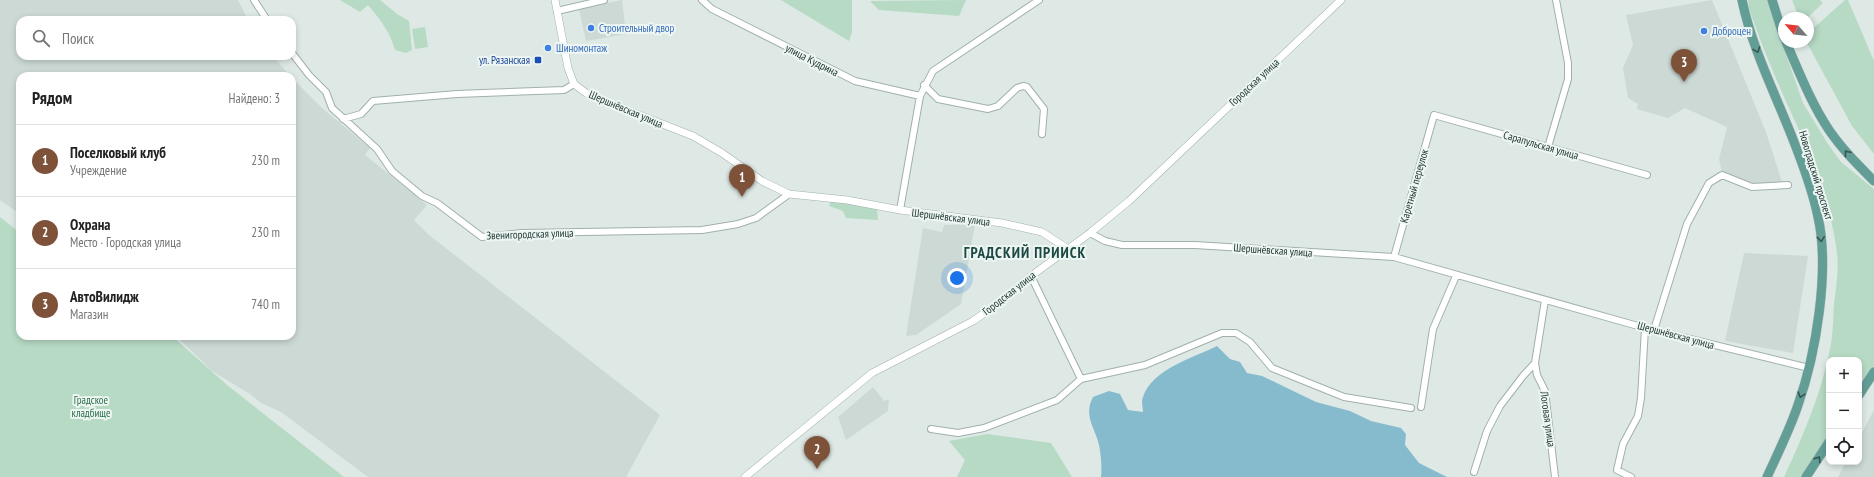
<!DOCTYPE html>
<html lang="ru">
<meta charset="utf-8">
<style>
body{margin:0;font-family:"PT Sans Narrow",sans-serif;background:#f2f2f2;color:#222}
.controls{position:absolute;right:12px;bottom:12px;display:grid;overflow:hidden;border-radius:8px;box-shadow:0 2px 6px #0003}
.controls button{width:36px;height:36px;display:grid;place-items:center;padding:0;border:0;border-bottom:1px solid #e0e0e0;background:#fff;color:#222;font:20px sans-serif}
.compass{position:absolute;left:1778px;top:12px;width:36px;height:36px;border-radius:50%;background:#fff;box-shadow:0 2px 6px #0003;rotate:298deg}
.you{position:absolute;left:957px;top:278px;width:14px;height:14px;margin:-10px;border:3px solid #fff;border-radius:50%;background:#1a73e8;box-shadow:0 0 0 6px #1a73e833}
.badge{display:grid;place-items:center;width:26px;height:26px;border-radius:50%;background:#7e5239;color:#fff;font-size:13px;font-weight:700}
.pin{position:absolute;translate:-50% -33px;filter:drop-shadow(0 1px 2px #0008)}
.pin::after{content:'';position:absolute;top:21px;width:14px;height:12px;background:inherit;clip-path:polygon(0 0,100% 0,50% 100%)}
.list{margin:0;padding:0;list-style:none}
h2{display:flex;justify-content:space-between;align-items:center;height:52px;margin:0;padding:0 16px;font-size:17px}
h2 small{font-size:13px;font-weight:400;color:#767676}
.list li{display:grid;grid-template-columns:26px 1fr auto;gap:12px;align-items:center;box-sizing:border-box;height:72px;padding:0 16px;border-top:1px solid #e0e0e0}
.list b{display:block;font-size:15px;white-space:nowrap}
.list p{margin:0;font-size:13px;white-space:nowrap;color:#767676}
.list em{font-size:13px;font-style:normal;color:#767676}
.icon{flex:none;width:22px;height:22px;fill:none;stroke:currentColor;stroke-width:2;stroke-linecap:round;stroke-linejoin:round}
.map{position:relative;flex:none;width:1874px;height:477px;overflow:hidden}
.search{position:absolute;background:#fff;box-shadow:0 2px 6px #0003;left:16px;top:16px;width:280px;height:44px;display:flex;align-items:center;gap:10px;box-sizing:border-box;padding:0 14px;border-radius:12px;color:#767676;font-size:15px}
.panel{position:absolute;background:#fff;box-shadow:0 2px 6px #0003;left:16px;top:72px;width:280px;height:268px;border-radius:12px}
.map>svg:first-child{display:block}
.built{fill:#ccd9d4}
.green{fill:#b6dac4}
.water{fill:#86bbce}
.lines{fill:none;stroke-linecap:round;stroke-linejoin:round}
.minor-casing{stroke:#a1b0ac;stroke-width:8}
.tertiary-casing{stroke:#a1b0ac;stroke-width:8}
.primary-casing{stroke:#bcc3c2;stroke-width:10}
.minor{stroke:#fff;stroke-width:6}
.tertiary{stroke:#fff;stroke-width:7}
.primary{stroke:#639e96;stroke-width:9}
.oneway{stroke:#345751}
.shop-dot{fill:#3f7fe0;stroke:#eef6f3;stroke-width:1.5}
.transit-dot{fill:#1a4fb4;stroke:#eef6f3;stroke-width:1.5}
.labels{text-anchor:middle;stroke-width:4;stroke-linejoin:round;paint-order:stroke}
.shop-label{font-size:11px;fill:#366cbe;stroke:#eef6f3;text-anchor:start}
.transit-label{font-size:11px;fill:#164399;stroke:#eef6f3;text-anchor:end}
.street-label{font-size:11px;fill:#203834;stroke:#eef6f3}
.park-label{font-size:11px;fill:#2b6e4c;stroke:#eef6f3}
.district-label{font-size:15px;font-weight:bold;letter-spacing:1px;fill:#1c4944;stroke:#eef6f3}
</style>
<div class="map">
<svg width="1874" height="477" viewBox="0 0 1874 477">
<rect width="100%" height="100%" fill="#dee9e5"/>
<path class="built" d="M0,0H238L248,20H20V56H273L290,76H20V214L0,200Z
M622,0L626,34L586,41L579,9Z
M1712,0L1766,132L1782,182L1752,184L1722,172L1719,159L1727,127L1685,108L1668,118L1637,109L1638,104L1628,98L1623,68L1633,45L1626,15Z
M292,78L323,109L370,148L365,155L427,205L414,220L429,235L660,415L626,477H368L281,412L261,403L250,394L212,371L176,336H292Z
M975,224L961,304L916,335L906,336L923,228L942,232L944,225Z
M1744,253L1808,256L1793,353L1725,341Z
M873,387L884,401L889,399L888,411L846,440L838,417Z
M1874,410V477H1838L1846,462H1859V438Z"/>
<path class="green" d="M340,0H380L397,14L409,21L412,50L406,53L395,50C390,32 380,19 368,5L360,12Z
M781,0H852V32L849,41Z
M966,0L959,16L879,10L870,1Z
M1748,0H1767L1803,103L1828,144L1841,162L1874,189V366L1859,391V360H1829V437L1802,477H1784C1803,436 1821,394 1830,349C1833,335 1833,319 1834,304C1836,288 1839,270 1837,253C1830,190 1799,132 1774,74C1765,53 1757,31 1749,9Z
M1792,0H1820L1823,3L1807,18H1799Z
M1845,0H1848L1874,61V154L1852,126L1807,43L1808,33Z
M425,27L428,47L415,49L412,29Z
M831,201L877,208L878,220L846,218L843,211L829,206Z
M0,217L20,233V336H172L227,385L344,477H0Z
M987,434L1051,443L1072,477H957L965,460L949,441Z"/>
<path class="water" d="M1217,346L1230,359L1240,362L1247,373L1262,376L1316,402L1350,411L1371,421L1401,428L1406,434L1405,445L1419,463L1447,477H1101C1102,467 1101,455 1099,445C1095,427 1083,416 1093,397L1109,391L1120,394L1128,410L1143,412C1143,408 1141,401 1143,397C1152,369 1193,358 1217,346Z"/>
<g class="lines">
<defs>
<path id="minor" d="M254,0L267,20
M702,0L712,9L855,81L920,96L933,71L1039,0
M557,11L604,0
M292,53L309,75L326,92L332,108L377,149L392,171L422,196L437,203L482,237L522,233L702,230L738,224L756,218L789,194
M924,85L938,99L988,109L998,106L1017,88L1023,86L1027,87L1044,109L1042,134
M343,119L361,114L373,101L457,94L564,90L574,84
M1548,147L1568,79V63L1556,0
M900,210L920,96
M1090,233L1105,241L1122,245H1195L1394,257L1645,328L1809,368
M1394,257L1434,115L1647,175
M1031,276L1081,379
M1654,330L1687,224L1709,183L1722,175L1752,187L1788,185
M1535,363L1537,375L1545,391L1555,477
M1421,407L1433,329L1456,276
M931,429L958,433L984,428L1057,400L1081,379L1145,365L1222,333H1236L1250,342L1272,368L1344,397L1411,408
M1474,472L1487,431L1500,406L1523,376L1535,363L1545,300
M1631,477L1617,470L1623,444L1638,416L1641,398L1645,328"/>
<path id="tertiary" d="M555,0L568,68L574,84L586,93L601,100L693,136L722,153L762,181L789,194L847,200L900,210L1002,223L1042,232L1068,249
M745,477L872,373L973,321L999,303L1031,276L1090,233L1129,201L1341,0"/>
<path id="primary" d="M1742,0C1752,49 1776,95 1794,142C1803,165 1813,192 1818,217C1830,270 1816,354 1798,405C1790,429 1778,453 1767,477
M1772,0L1784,38
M1786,42C1799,72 1811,103 1829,130C1842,149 1858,165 1874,181
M1859,395L1874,372
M1806,477L1829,442"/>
</defs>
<use href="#minor" class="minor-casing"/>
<use href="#tertiary" class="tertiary-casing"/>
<use href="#primary" class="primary-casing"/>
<use href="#minor" class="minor"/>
<use href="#tertiary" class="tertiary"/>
<use href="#primary" class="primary"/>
</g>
<defs><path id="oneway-chevron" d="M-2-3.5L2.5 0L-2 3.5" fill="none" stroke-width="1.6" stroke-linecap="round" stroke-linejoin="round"/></defs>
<g class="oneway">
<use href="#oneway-chevron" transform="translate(1757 50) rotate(70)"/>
<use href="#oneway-chevron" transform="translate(1847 153) rotate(-128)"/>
<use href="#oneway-chevron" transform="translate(1821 239) rotate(84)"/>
<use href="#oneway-chevron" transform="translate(1801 395) rotate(106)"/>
<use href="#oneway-chevron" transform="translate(1818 459) rotate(-57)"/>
</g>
<g class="shop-dot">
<circle cx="591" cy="28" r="4"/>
<circle cx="1704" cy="31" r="4"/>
<circle cx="548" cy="48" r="4"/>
</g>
<rect class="transit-dot" x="534" y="56" width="8" height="8" rx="2"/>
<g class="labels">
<g class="shop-label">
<text x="599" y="32">Строительный двор</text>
<text x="1712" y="35">Доброцен</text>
<text x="556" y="52">Шиномонтаж</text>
</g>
<g class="transit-label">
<text x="530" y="64">ул. Рязанская</text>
</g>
<g class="street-label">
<text transform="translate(812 60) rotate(27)" y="4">улица Кудрина</text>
<text transform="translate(1254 82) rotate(-43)" y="4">Городская улица</text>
<text transform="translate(626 109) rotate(23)" y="4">Шершнёвская улица</text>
<text transform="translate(1541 145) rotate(16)" y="4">Сарапульская улица</text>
<text transform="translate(1816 175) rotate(73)" y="4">Новоградский проспект</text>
<text transform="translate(1414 186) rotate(-74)" y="4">Каретный переулок</text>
<text transform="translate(951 217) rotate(7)" y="4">Шершнёвская улица</text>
<text transform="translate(530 234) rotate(-2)" y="4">Звенигородская улица</text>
<text transform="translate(1273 250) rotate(4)" y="4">Шершнёвская улица</text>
<text transform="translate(1009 293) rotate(-38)" y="4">Городская улица</text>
<text transform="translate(1676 335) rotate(15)" y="4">Шершнёвская улица</text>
<text transform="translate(1548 419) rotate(82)" y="4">Логовая улица</text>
</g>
<g class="park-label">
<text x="91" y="404">Градское<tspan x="91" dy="13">кладбище</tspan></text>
</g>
<g class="district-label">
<text x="1025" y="258">ГРАДСКИЙ ПРИИСК</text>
</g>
</g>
</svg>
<div class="controls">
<button>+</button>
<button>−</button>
<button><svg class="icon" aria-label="locate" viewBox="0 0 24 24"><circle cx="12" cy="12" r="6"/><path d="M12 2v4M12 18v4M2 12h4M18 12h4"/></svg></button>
</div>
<svg class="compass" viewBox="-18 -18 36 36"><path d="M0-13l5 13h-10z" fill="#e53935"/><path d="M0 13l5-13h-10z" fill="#767676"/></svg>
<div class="you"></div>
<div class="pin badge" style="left:742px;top:197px">1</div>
<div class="pin badge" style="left:817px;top:469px">2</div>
<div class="pin badge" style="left:1684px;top:82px">3</div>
<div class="search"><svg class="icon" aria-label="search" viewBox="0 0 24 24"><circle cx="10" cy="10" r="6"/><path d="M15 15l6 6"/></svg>Поиск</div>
<section class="panel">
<h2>Рядом<small>Найдено: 3</small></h2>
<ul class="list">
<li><span class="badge">1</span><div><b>Поселковый клуб</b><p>Учреждение</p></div><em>230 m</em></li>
<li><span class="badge">2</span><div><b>Охрана</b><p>Место · Городская улица</p></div><em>230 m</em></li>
<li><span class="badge">3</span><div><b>АвтоВилидж</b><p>Магазин</p></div><em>740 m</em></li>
</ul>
</section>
</div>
